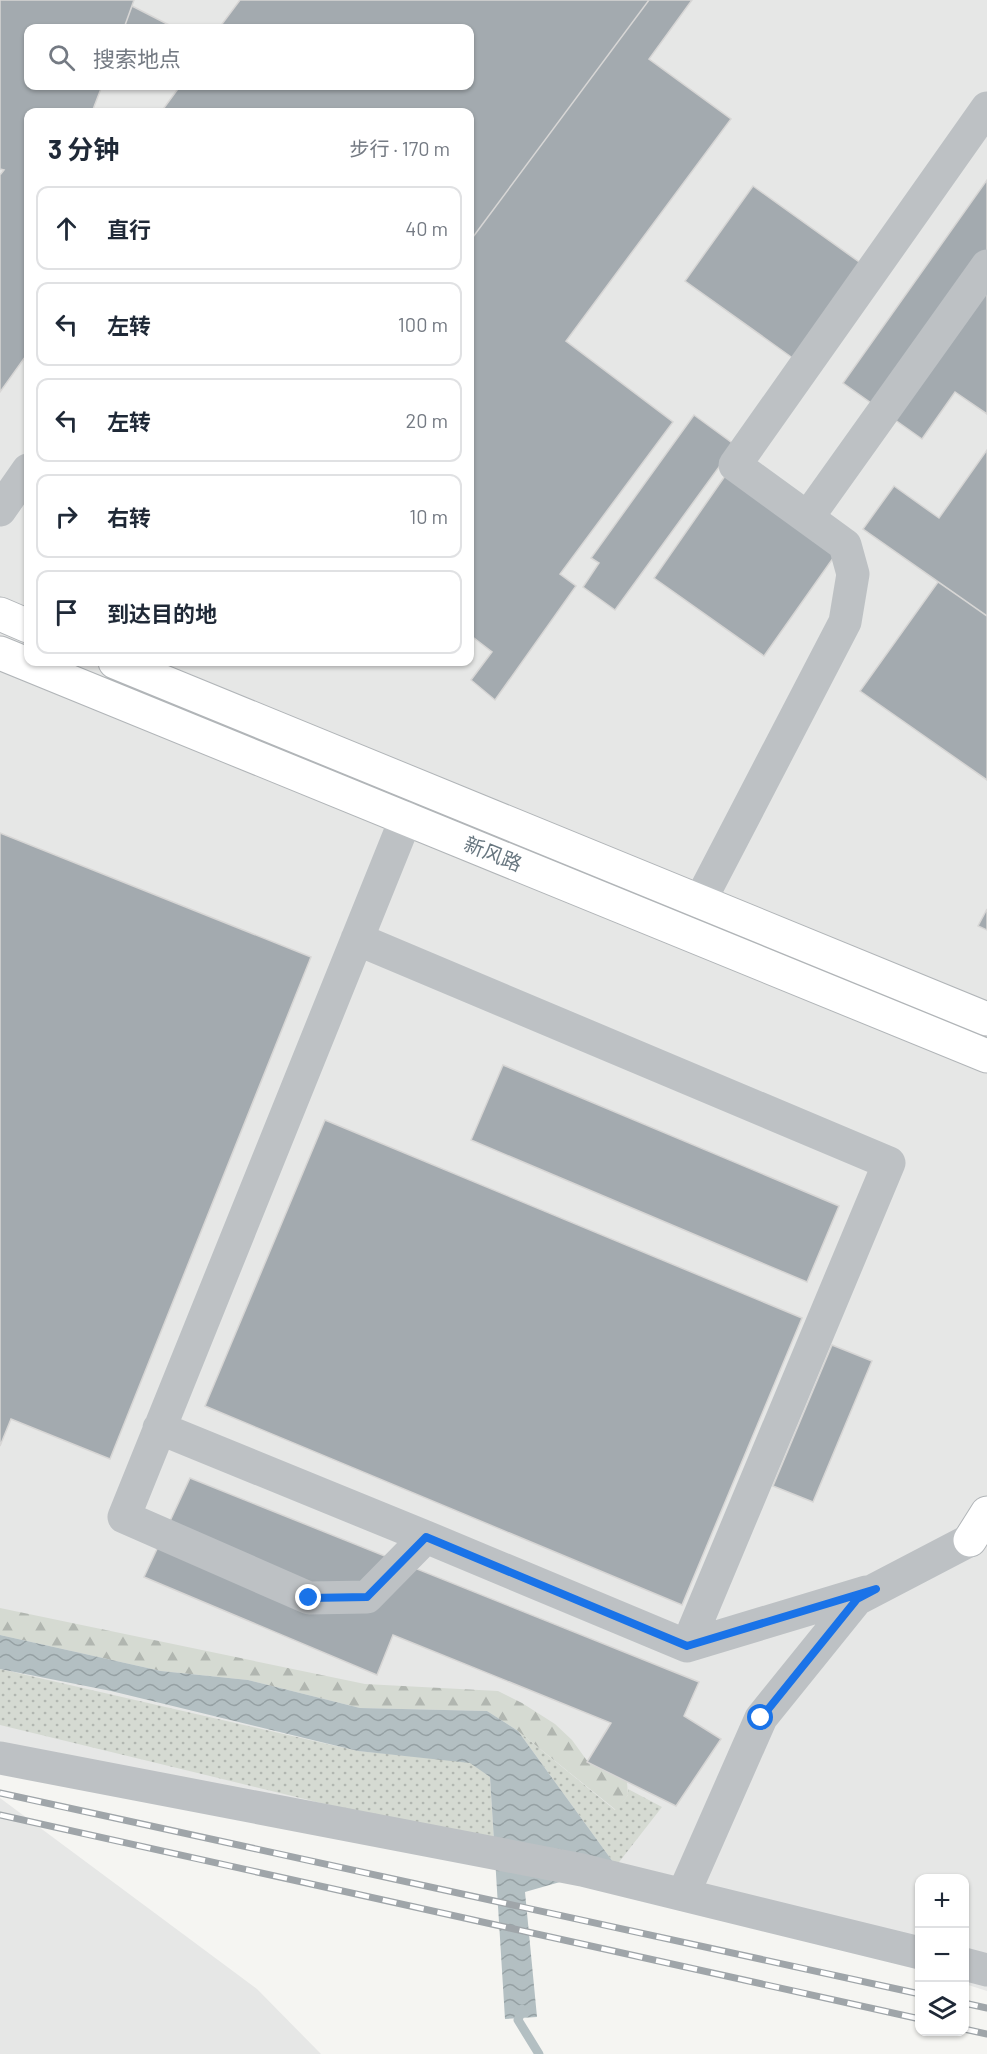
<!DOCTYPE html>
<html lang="zh">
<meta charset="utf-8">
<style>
body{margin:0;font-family:Barlow,"Noto Sans SC",sans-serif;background:#f2f2f3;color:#1f2937}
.controls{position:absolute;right:18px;bottom:18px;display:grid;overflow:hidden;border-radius:12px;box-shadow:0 2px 4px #0004}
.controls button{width:54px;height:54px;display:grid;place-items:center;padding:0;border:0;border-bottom:2px solid #e0e1e3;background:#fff;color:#1f2937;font:30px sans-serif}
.stop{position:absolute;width:18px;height:18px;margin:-14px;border:4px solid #1a73e8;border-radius:50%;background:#fff}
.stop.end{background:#1a73e8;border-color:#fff;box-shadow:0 2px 6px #0008}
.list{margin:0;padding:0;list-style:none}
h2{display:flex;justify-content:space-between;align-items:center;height:78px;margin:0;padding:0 24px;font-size:26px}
h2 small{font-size:20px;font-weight:400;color:#747a83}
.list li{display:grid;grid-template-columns:39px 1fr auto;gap:18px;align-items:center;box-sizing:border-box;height:84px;margin:0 12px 12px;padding:0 12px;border:2px solid #e0e1e3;border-radius:12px}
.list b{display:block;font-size:22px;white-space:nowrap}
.list em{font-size:20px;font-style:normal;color:#747a83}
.icon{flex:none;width:33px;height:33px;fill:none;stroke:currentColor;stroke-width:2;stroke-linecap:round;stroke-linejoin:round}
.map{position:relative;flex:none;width:987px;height:2054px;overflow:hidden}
.search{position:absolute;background:#fff;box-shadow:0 2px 4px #0004;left:24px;top:24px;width:450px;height:66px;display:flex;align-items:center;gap:15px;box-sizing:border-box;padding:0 21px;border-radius:12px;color:#747a83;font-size:22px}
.panel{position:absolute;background:#fff;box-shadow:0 2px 4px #0004;left:24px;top:108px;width:450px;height:558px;border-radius:12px}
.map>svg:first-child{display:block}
.built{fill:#e6e7e6;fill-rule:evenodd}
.grass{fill:url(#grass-dots)}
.forest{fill:url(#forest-firs)}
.water{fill:url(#water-waves)}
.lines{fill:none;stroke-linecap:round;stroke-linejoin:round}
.stream{stroke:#b3bfc2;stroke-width:9}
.building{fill:#a3aaaf;stroke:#d7d6d5;stroke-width:1.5}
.major-casing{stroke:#b1b5b8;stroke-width:35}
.minor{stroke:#bdc1c4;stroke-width:33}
.major{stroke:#fff;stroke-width:33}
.rail-casing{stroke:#9fa5a9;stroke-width:7}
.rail{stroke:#fff;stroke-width:4.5;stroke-dasharray:14;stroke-linecap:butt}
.route{stroke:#1a73e8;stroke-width:8}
.labels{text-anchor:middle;stroke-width:6;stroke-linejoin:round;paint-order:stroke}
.street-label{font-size:20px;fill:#687780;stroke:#fff}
</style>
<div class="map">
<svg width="987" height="2054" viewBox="0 0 987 2054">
<defs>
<pattern id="grass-dots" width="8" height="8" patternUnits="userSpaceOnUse" patternTransform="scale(1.5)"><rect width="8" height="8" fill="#d5dad2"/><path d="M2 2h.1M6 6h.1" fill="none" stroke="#b1b6b0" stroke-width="1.8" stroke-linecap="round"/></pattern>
<pattern id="forest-firs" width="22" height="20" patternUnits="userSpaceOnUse" patternTransform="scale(1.5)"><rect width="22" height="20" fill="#d5dad2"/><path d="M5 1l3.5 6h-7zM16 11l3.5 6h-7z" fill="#b1b6b0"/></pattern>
<pattern id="water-waves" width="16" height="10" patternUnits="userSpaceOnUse" patternTransform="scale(1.5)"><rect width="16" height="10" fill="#b3bfc2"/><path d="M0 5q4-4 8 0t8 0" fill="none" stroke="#95a0a3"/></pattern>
</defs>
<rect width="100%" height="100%" fill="#f5f5f2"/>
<path class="built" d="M0,0H987V1991L965,1984L964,1878H920L919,1970L683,1895L0,1750ZM28,28H470V86H28ZM28,112H470V662H28Z
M0,1798L257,1989L321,2054H0Z"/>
<path class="grass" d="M0,1669L358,1751L470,1762L490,1777L494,1845L0,1725Z
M518,1731L615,1810L628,1795V1789L662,1807L616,1866Z"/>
<path class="forest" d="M0,1608L365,1684L498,1691L522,1703L555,1724L572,1740L588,1762L627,1782L628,1795L616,1810L518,1731L487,1711L360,1708L248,1680L161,1671L0,1635Z"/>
<path class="water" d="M0,1635L161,1671L248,1680L360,1708L487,1711L518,1731L616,1866L525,1892L537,2017L505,2019L490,1777L470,1763L358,1751L111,1691L0,1669Z"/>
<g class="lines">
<path class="stream" d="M522,2009L518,2020L539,2054"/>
</g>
<path class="building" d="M0,0H134L124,28H28V86H102L92,112H28V353L0,392V175L4,170L0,169Z
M240,0H649L470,241V112H161L180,86H470V28H219Z
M649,0H692L649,59L731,119L566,341L673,422L560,574L576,586L495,700L471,680L492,652L470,635V241Z
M132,6L175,28H124Z
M987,180V414L955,392L922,439L843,383Z
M753,186L869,269L801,364L685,281Z
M694,415L735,445L615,610L583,587L599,563L591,558Z
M987,450V616L863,529L894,486L939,518Z
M725,476L836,554L764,656L654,578Z
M938,582L987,616V780L860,691Z
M0,833L311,957L110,1459L11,1419L0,1446Z
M987,909V930L978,926Z
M503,1065L839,1206L807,1282L471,1140Z
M325,1120L802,1318L682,1605L205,1406Z
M832,1345L872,1361L813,1502L773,1486Z
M190,1478L699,1682L684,1716L721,1739L676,1806L587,1762L611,1723L393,1635L377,1675L144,1577Z"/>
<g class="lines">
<defs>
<path id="major" d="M0,614L28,626
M0,653L987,1056
M115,662L987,1019
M970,1540L987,1513"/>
</defs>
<use href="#major" class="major-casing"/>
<path class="minor" d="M0,510L28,470
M808,517L987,266
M406,818L124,1517L309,1598L367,1597L426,1537
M700,901L845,622L853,574L845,545L735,465L987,108
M159,1428L426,1537L687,1646L889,1163L357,939
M687,1646L866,1592
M0,1758L582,1870L920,1953
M683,1895L761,1718L857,1599L970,1540
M964,1964L987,1970"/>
<use href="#major" class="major"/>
<defs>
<path id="rail" d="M0,1793L920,1994
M0,1815L920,2019
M964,2003L987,2008
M964,2029L987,2034"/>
</defs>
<use href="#rail" class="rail-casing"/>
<use href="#rail" class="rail"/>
</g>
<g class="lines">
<path class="route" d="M309,1598L367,1597L426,1537L687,1646L876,1589L857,1599L761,1718"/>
</g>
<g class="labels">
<g class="street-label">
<text transform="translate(493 854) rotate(22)" y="7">新风路</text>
</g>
</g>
</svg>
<div class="controls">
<button>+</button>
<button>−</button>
<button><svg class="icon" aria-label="layers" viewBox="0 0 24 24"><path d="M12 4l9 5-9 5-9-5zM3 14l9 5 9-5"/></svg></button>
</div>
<div class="stop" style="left:761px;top:1718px"></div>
<div class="stop end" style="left:309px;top:1598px"></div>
<div class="search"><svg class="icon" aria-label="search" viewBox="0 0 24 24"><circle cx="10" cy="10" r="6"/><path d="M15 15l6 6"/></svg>搜索地点</div>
<section class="panel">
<h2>3 分钟<small>步行 · 170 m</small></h2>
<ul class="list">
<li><svg class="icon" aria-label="ahead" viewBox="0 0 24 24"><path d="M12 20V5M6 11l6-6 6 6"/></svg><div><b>直行</b></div><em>40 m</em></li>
<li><svg class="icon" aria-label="left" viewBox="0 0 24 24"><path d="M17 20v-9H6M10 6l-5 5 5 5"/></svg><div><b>左转</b></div><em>100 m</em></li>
<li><svg class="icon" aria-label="left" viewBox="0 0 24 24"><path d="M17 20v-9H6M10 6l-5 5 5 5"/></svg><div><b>左转</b></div><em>20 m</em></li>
<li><svg class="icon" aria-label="right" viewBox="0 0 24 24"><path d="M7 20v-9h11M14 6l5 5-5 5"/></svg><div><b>右转</b></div><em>10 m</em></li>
<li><svg class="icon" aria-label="arrive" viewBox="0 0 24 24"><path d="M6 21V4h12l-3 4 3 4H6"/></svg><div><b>到达目的地</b></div></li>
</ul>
</section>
</div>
